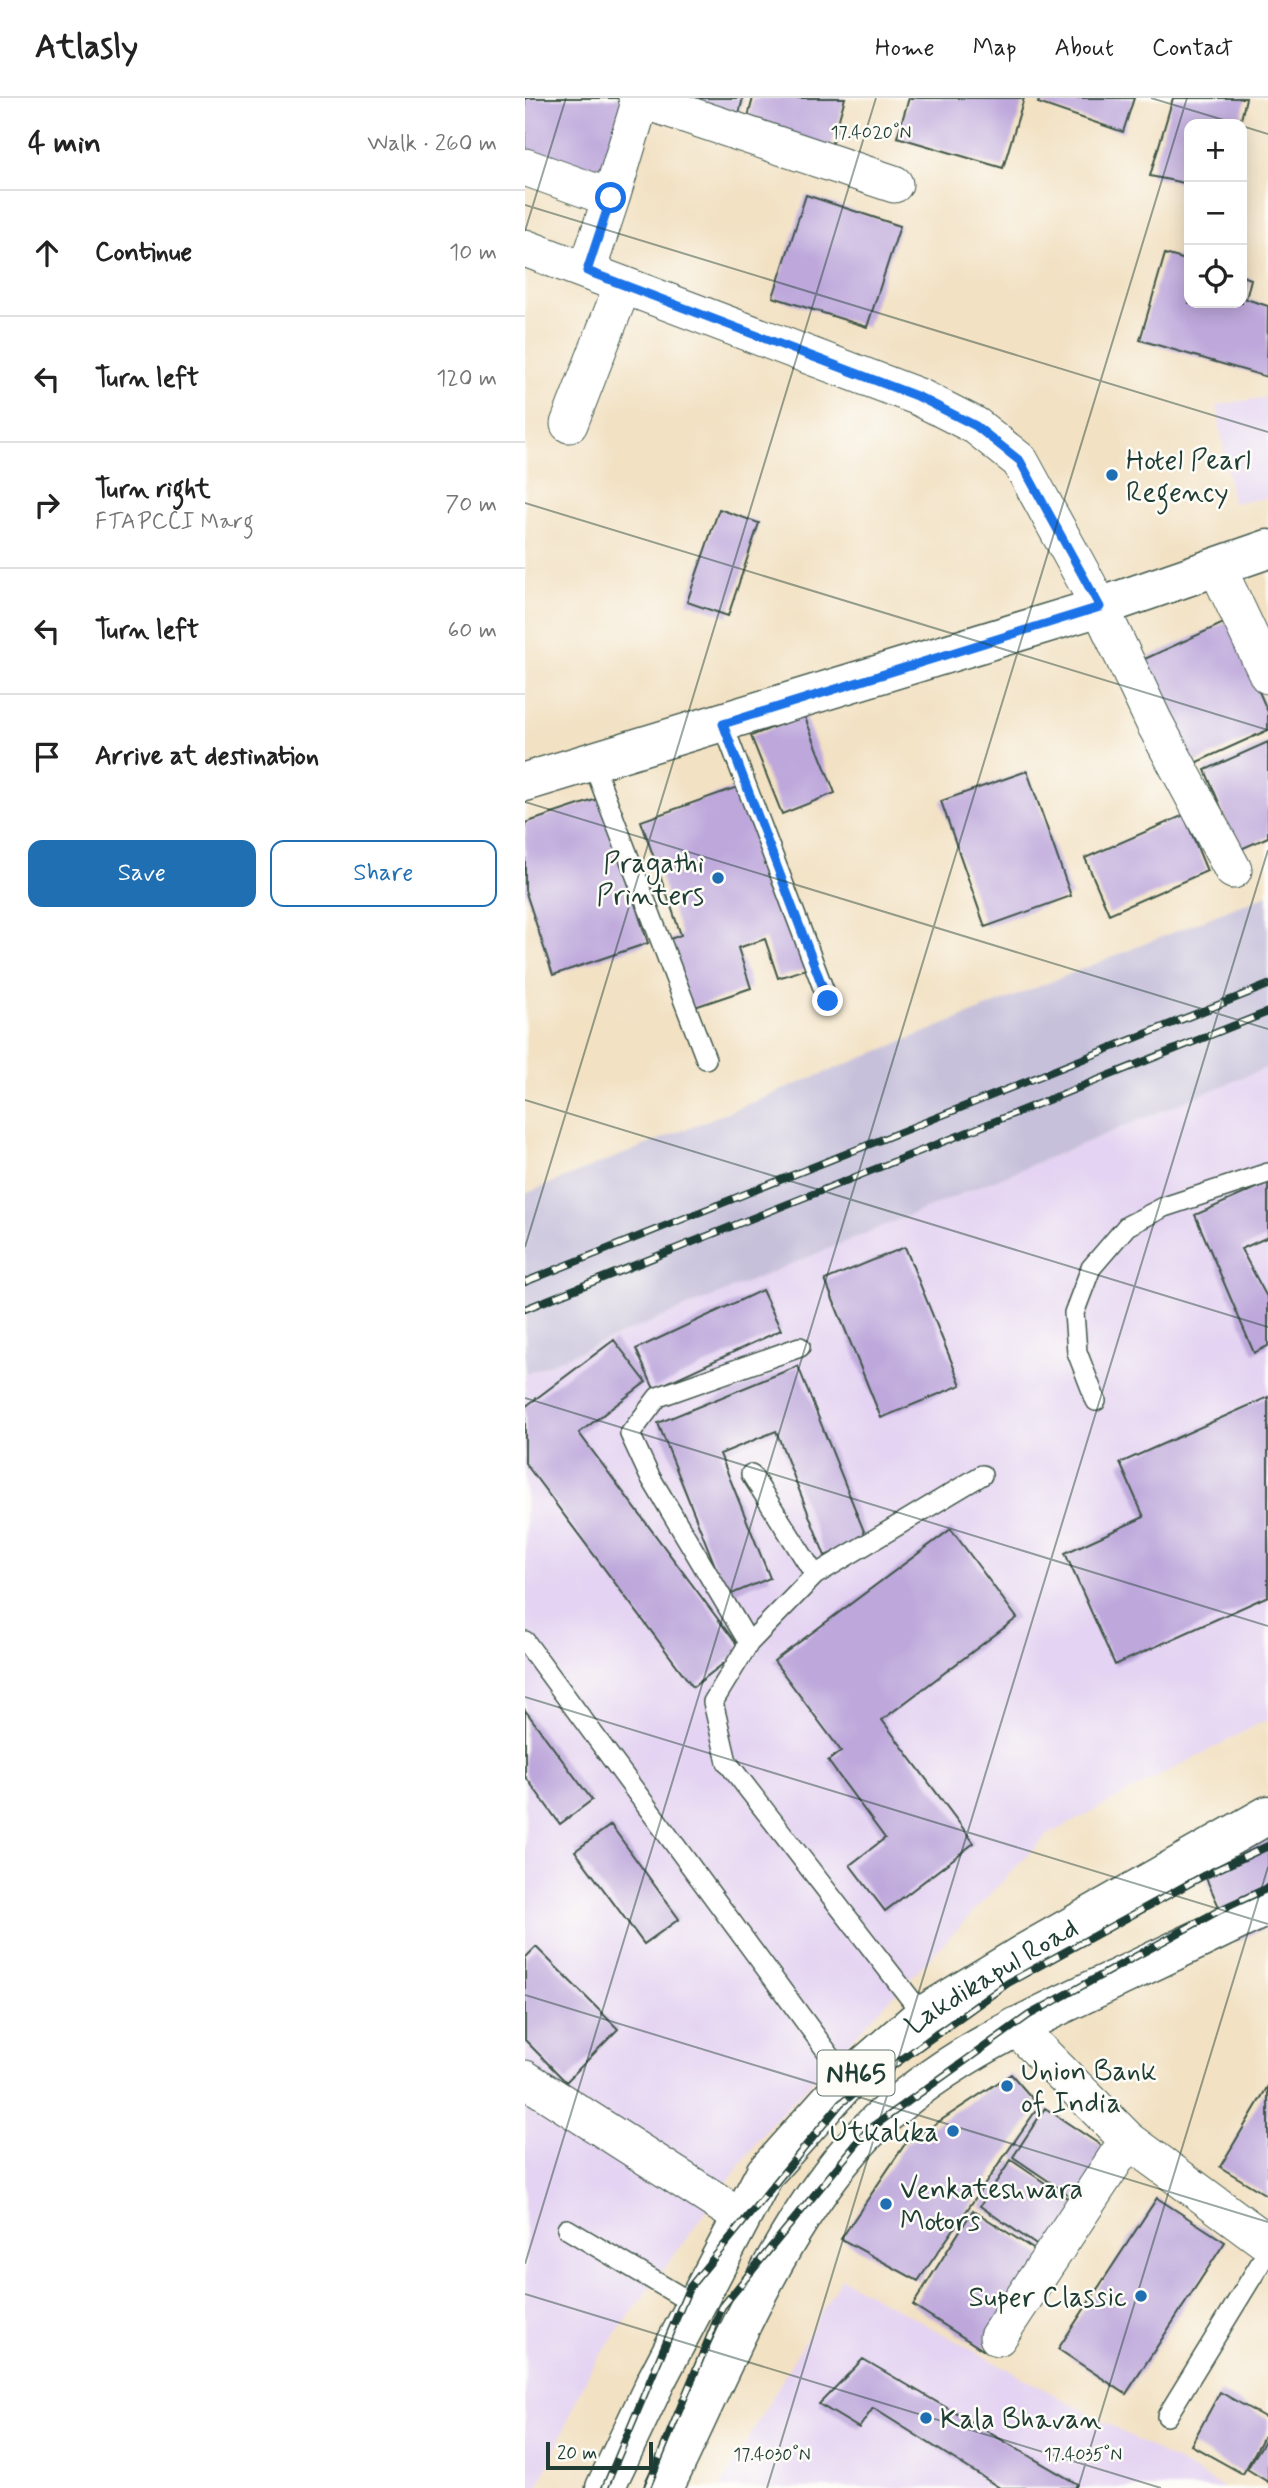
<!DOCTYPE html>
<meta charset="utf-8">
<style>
body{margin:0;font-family:Mynerve,sans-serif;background:#f2f2f2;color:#222}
.controls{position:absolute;right:21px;top:21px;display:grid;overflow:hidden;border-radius:14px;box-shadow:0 4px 18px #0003}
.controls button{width:63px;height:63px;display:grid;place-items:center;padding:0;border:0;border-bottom:2px solid #e0e0e0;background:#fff;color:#222;font:35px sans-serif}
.scale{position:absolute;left:21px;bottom:18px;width:107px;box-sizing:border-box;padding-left:7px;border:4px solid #1f3d34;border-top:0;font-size:19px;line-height:24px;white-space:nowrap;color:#1f3d34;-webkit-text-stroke:5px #fdfcf7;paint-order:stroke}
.stop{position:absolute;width:21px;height:21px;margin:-16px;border:5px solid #1a73e8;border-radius:50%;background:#fff}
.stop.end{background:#1a73e8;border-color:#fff;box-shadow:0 2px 7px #0008}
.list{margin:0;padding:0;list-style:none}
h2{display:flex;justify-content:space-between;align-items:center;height:91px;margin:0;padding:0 28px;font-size:30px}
h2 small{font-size:23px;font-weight:400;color:#767676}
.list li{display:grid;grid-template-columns:46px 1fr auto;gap:21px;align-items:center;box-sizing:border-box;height:126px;padding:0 28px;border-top:2px solid #e0e0e0}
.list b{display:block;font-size:26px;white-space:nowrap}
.list p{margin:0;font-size:23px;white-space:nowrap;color:#767676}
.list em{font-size:23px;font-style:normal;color:#767676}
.actions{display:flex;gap:14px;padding:21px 28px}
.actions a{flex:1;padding:16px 0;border:2px solid #1f6fb2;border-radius:14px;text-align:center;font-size:24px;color:#1f6fb2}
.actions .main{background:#1f6fb2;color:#fff}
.icon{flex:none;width:38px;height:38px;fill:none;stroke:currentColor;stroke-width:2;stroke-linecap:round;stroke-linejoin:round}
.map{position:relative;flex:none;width:743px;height:2390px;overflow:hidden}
header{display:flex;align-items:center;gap:42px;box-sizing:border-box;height:98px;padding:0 35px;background:#fff;border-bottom:2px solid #e0e0e0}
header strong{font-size:33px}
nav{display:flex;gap:38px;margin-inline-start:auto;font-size:24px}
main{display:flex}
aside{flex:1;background:#fff}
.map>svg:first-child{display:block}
.built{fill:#e4d3f2}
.industrial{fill:#c6c0da}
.building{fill:#bda7db}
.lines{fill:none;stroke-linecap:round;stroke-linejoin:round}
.service-casing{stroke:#3f5649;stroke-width:22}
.minor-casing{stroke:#3f5649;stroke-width:39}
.tertiary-casing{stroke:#3f5649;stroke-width:41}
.trunk-casing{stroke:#3f5649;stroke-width:41}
.service{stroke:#fff;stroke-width:19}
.minor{stroke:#fff;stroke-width:37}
.tertiary{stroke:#fff;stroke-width:38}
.trunk{stroke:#fff;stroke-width:38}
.rail-casing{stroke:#1f3d34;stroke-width:8}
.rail{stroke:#fdfcf7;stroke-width:5;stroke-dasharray:16;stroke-linecap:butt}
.route{stroke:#1a73e8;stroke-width:9}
.ticks{fill:none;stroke:#1f3d34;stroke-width:2;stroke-opacity:0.45}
.poi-dot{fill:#1f6fb2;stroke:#fdfcf7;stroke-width:2.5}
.labels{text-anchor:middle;stroke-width:5;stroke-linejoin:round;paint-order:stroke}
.shield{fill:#fdfcf7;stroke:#62766e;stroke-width:2}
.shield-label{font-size:26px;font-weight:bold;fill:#1f3d34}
.poi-label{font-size:28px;fill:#1f3d34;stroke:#fdfcf7;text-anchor:start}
.street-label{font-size:28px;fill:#1f3d34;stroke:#fdfcf7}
.ticks-label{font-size:18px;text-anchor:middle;fill:#1f3d34;stroke:#fdfcf7;stroke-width:5;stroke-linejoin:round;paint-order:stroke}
</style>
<header>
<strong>Atlasly</strong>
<nav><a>Home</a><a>Map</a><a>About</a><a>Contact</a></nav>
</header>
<main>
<aside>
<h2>4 min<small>Walk · 260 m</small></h2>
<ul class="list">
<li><svg class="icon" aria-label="ahead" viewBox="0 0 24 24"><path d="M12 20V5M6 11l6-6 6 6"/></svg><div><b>Continue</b></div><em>10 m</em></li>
<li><svg class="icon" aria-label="left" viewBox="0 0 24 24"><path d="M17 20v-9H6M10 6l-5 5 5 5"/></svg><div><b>Turn left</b></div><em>120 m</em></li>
<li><svg class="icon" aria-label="right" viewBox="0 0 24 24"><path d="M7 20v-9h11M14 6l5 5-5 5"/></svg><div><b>Turn right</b><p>FTAPCCI Marg</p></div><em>70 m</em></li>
<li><svg class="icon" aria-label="left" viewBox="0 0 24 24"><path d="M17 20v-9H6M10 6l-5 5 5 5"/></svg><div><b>Turn left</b></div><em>60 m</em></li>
<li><svg class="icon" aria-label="arrive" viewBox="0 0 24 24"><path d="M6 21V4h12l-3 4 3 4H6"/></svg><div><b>Arrive at destination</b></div></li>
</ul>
<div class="actions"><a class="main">Save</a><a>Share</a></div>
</aside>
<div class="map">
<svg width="743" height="2390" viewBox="0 0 743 2390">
<rect width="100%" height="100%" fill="#fdfcf7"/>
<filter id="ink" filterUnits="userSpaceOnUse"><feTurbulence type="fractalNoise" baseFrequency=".0143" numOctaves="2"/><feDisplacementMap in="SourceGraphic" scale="14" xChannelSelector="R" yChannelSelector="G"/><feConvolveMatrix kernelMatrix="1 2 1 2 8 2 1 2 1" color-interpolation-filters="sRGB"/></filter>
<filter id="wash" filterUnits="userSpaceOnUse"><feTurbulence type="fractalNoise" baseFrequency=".00686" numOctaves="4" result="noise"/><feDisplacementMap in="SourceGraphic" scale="28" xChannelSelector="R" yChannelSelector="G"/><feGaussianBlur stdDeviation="1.57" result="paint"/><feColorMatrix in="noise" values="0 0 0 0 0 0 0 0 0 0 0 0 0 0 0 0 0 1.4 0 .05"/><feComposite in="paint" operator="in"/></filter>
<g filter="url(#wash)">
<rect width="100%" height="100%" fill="#f2e1c3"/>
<path class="built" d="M743,299V400L707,405L692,307Z
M743,969V1621L521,1738L244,2028L66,2270L13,2390H0V1276Z
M316,2180L700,2390H195Z"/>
<path class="industrial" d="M743,796V969L0,1276V1096Z"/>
<g id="blocks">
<path class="building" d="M0,0H92L102,4L71,87L0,62Z
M150,0H218L212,24Z
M228,0H320L303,59L219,34Z
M384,0H499L478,70L372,39Z
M515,0H609L598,34L513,5Z
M648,0H721L715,26H664V86L625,78Z
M281,97L375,128L342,229L248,199Z
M640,156L664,163V205H717V178L726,181L721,201L743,208L742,279L615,242Z
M194,411L234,425L203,518L162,504Z
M703,523L743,614V632L659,670L613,564Z
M279,617L310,695L257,716L226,638Z
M743,644V739L714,752L680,672Z
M502,673L546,798L460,829L416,703Z
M218,687L281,871L253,880L240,841L213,850L226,890L164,911L140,843L156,837L116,723Z
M75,700L123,845L28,877L0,792V725Z
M659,717L682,773L584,816L560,760Z
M743,1085V1139L716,1151L743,1201V1248L729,1255L670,1117Z
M380,1149L436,1287L356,1320L300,1182Z
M237,1192L256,1232L129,1291L111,1251Z
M89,1242L121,1284L54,1335L216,1552L168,1589L0,1365V1309Z
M273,1268L342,1441L300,1458L251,1333L195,1356L245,1480L202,1498L133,1325Z
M743,1299V1498L590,1567L540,1455L619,1419L595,1365Z
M426,1431L492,1520L357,1622L449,1745L360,1813L325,1767L360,1740L303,1663L316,1653L249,1563Z
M0,1612L67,1702L35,1726L0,1678Z
M743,1708V1828L710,1844L665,1745Z
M86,1727L154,1821L119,1846L50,1753Z
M11,1849L93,1931L41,1984L0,1942V1860Z
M486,1976L514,2008L393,2183L316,2141L380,2046Z
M743,1988V2098L695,2069Z
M520,2010L589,2056L556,2105L488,2059Z
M486,2062L554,2108L523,2155L455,2108Z
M632,2100L700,2144L601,2296L533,2251Z
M448,2112L519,2158L458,2252L388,2207Z
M338,2261L552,2386L550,2390H475L348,2310L334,2330L294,2306Z
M695,2294L743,2321V2331L718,2376L666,2347Z
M743,2338V2384L722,2371Z"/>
</g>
</g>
<g filter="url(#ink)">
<use href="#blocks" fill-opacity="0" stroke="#3f5649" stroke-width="2"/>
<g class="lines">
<defs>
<path id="service" d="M198,626L303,903
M67,663L181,961
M571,1303L552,1254L549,1215L566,1170L602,1128L639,1109L743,1075
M226,1376L290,1477
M0,1543L323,1982
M224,1545L124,1377L105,1336L133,1299L275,1249
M398,1917L202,1664L188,1604L224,1545L290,1477L457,1377
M42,2131L170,2207
M642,2318L743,2153"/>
<path id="minor" d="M112,0L369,86
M0,69L86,100L116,1
M0,150L394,299L451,328L495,363L575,509L629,624L708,772
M62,173L86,100
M44,326L98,187
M692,469L743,577
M490,1928L603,2042L743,2145
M0,1981L216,2119
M473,2239L603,2042"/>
<path id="tertiary" d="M0,684L575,509L743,451"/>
<g id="trunk">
<path id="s1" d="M80,2390L131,2283L240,2075L323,1982L398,1917L503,1853L743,1717"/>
<path d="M139,2390C193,2281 239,2160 315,2064C386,1975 495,1926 595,1879C644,1856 694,1832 743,1808"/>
</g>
</defs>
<use href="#service" class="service-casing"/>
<use href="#minor" class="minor-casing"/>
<use href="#tertiary" class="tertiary-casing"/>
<use href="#trunk" class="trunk-casing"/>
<use href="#service" class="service"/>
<use href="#minor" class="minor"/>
<use href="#tertiary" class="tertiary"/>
<use href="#trunk" class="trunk"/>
<defs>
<path id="rail" d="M0,1184L743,887
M0,1211L743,914
M80,2390L164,2190L316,2005L483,1885L678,1778L743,1748
M122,2390L197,2209L342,2033L504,1917L695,1812L743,1790"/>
</defs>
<use href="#rail" class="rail-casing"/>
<use href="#rail" class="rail"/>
</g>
</g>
<g class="lines" filter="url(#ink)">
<path class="route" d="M86,100L62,173L394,299L451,328L495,363L575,509L198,626L303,903"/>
</g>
<path class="ticks" d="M626,0L712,26M717,28L743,36M0,107L743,334M0,133L41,0M0,405L743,632M0,704L743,931M0,1002L743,1229M0,1149L351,0M0,1300L743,1528M0,1599L743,1826M0,1897L743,2124M0,2166L662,0M0,2196L636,2390M242,2390L743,752M553,2390L743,1769"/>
<g class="poi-dot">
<circle cx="587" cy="377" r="7"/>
<circle cx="193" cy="780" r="7"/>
<circle cx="482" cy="1988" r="7"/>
<circle cx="428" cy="2033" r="7"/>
<circle cx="361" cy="2106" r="7"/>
<circle cx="616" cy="2198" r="7"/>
<circle cx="401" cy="2320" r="7"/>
</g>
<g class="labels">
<rect class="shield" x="292.5" y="1952.5" width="77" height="45" rx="5"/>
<g class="shield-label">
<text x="331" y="1984">NH65</text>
</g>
<g class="poi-label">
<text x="601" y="371">Hotel Pearl<tspan x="601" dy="32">Regency</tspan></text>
<text x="179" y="774" text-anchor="end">Pragathi<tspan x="179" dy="32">Printers</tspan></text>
<text x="496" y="1982">Union Bank<tspan x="496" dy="32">of India</tspan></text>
<text x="414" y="2043" text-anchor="end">Utkalika</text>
<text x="375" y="2100">Venkateshwara<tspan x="375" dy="32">Motors</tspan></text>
<text x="602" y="2208" text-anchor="end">Super Classic</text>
<text x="415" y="2330">Kala Bhavan</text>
</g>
<g class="street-label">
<text dy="10" stroke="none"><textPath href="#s1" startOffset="656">Lakdikapul Road</textPath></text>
</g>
</g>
<g class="ticks-label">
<text x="346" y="40">17.4020°N</text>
<text x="247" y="2362">17.4030°N</text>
<text x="558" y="2362">17.4035°N</text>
</g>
</svg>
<div class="controls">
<button>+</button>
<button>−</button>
<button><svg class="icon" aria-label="locate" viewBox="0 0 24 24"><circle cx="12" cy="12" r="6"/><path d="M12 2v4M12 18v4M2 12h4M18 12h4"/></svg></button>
</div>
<div class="scale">20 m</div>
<div class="stop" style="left:86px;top:100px"></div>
<div class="stop end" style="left:303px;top:903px"></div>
</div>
</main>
